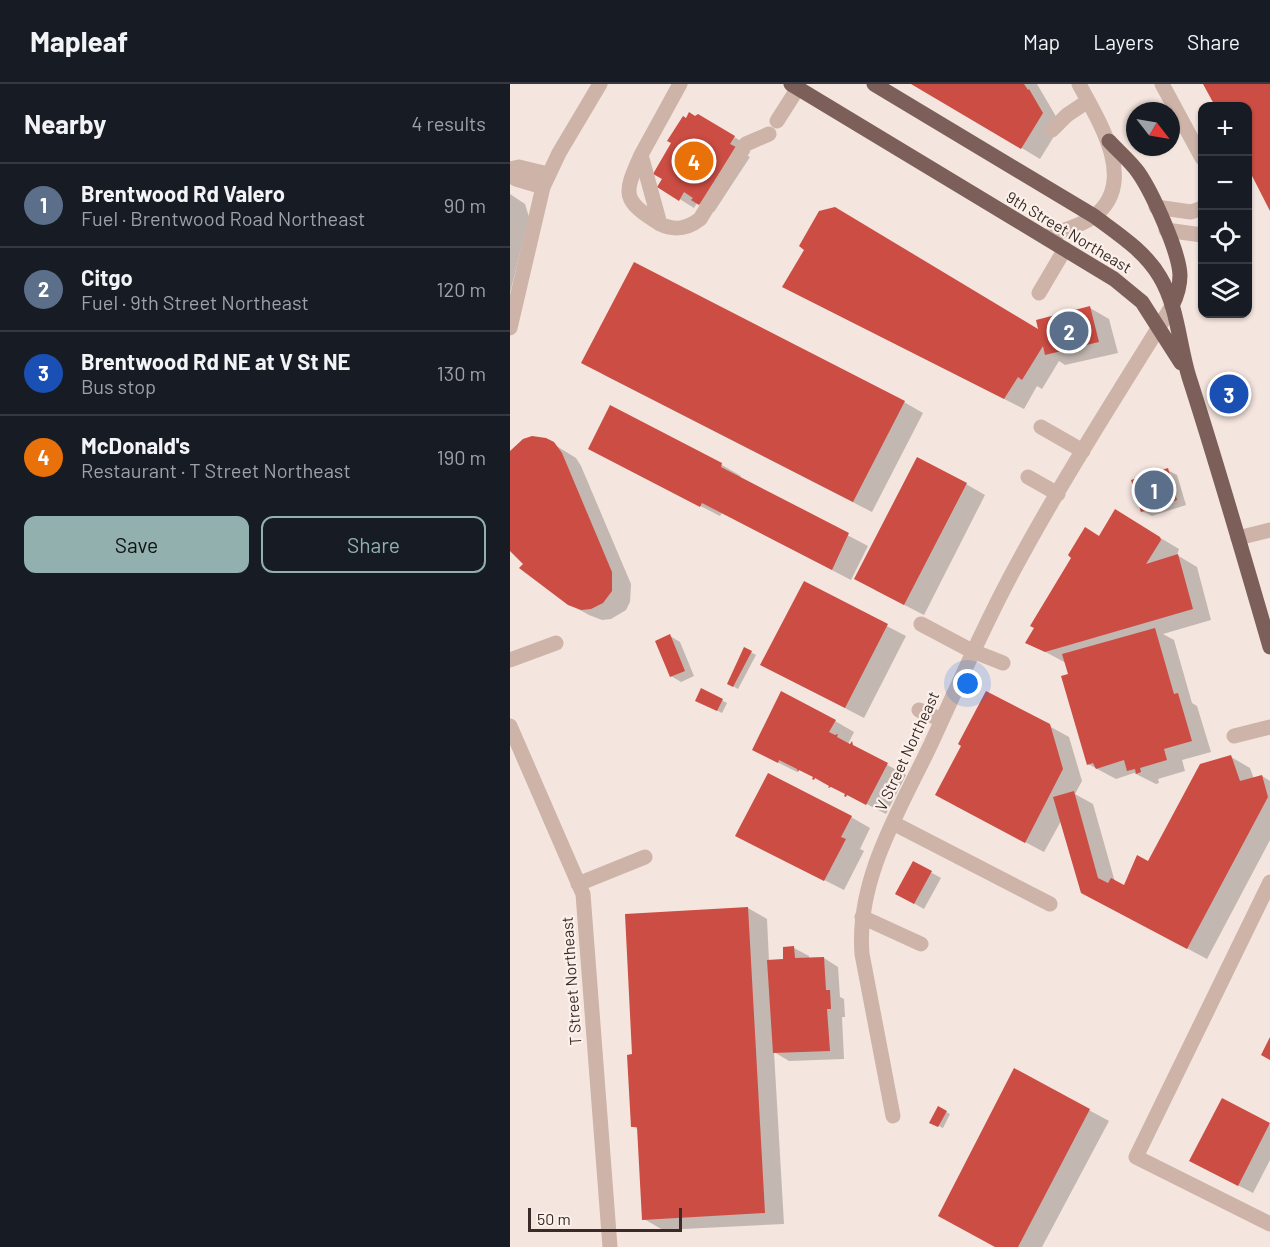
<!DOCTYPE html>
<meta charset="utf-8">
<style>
body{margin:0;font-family:Barlow,sans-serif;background:#242831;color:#f1f3f6}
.controls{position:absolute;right:18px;top:18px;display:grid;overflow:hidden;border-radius:12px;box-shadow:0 2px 4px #0004}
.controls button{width:54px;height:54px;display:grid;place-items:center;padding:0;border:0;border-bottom:2px solid #363941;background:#171b24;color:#f1f3f6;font:30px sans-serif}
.compass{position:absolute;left:616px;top:18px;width:54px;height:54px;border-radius:50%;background:#171b24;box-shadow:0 2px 4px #0004;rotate:121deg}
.scale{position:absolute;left:18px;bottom:15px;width:154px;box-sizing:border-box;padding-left:6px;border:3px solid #3a2b29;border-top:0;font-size:16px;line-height:21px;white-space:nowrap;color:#3a2b29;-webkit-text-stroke:4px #fbf1ea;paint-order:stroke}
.you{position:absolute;left:458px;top:600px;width:21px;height:21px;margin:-15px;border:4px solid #fff;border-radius:50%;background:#1a73e8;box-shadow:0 0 0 9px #1a73e833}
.badge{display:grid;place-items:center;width:39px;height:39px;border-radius:50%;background:#91b0ae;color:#fff;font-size:20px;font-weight:700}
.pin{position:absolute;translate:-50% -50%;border:3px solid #fff;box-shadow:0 2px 6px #0006}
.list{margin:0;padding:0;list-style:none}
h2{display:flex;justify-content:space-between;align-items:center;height:78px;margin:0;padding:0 24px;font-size:26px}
h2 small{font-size:20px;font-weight:400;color:#9ea1a6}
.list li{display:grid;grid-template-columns:39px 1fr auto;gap:18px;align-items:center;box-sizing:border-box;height:84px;padding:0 24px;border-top:2px solid #363941}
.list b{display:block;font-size:22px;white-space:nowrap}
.list p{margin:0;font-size:20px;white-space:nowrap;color:#9ea1a6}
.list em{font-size:20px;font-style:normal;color:#9ea1a6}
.actions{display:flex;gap:12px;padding:18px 24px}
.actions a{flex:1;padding:14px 0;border:2px solid #91b0ae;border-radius:12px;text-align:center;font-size:21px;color:#91b0ae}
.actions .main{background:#91b0ae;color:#111}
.icon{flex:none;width:33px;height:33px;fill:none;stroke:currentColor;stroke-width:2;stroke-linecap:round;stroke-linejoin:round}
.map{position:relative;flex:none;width:760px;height:1163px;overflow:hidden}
header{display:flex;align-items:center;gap:36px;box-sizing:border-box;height:84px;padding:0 30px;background:#171b24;border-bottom:2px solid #363941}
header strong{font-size:28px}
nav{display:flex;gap:33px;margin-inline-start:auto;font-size:21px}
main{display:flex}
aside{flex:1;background:#171b24}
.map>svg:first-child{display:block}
.shadow{fill:#0003}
.building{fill:#cc4d43}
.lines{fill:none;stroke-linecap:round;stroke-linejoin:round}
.minor{stroke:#cdb3a8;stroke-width:15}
.major{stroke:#7c5f59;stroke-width:15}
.labels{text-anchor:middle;stroke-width:4.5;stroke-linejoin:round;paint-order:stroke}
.street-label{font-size:16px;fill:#3a2b29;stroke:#fbf1ea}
</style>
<header>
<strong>Mapleaf</strong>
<nav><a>Map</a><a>Layers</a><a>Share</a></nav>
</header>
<main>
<aside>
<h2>Nearby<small>4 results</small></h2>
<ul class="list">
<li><span class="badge" style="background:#5c6f8a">1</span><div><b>Brentwood Rd Valero</b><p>Fuel · Brentwood Road Northeast</p></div><em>90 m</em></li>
<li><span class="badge" style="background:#5c6f8a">2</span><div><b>Citgo</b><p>Fuel · 9th Street Northeast</p></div><em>120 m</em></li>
<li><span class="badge" style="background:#1a4fb4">3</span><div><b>Brentwood Rd NE at V St NE</b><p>Bus stop</p></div><em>130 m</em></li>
<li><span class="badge" style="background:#e8710a">4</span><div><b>McDonald's</b><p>Restaurant · T Street Northeast</p></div><em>190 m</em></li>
</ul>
<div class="actions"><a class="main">Save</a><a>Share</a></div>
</aside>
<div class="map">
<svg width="760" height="1163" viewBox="0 0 760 1163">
<rect width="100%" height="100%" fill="#f4e5de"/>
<path class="shadow" d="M405,0H527L551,41L530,75Z
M695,0H760V124L738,81V22H707Z
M188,31L239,62L234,70L240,73L204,128L187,119L184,124L149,102L176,36Z
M0,110L15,120L19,133L0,209Z
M293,213L530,247L580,224L599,235L608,269L555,281L549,277L532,305L527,302L514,325Z
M92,290L394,318L413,329L362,428Z
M101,323L212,381L231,392L229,394L358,462L341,496L212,429L210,432L99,375Z
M35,355L66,374L71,382L121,500L120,518L116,526L101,535L92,536L79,531L59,520L15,480L0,463V371Z
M657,386L667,391L676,421L642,432L632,427Z
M456,400L475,411L414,531L365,506Z
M624,438L669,465L667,471L687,483L701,536L653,550L664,556L682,619L687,622L701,668L672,676L675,687L648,695L649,699L646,700L624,689L606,695L578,680L556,579L517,558L590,454Z
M294,499L396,552L354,634L271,591Z
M160,552L170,558L184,592L171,598L161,592Z
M235,565L246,571L228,605L219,600Z
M192,606L217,619L212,629L187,616Z
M325,637L344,648L338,660L396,691L376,730L289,685L287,688L263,676Z
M539,642L559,653L572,697L565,710L583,720L605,798L614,803L638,779L721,673L740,684L744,695L752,692L760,697V756L697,875L592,819L551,737L534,768L446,722Z
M341,733L360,744L350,765L354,767L334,806L227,752Z
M404,779L431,794L414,825L387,810Z
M238,824L257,835L259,877L275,876L284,864L299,872V875L314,874L328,883L330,913L334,915L335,933H332L334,975L279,977L264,968L274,1140L153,1146L134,1135L129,1046L122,1042L124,971Z
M505,986L599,1037L532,1163H487Z
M712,1016L760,1041V1076L743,1109L696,1085Z
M429,1024L440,1030L433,1044L421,1038Z"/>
<path class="building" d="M401,0H514L518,6L519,5L533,29L511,65Z
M693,0H760V127L738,84V22H705Z
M179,28L185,32L188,30L225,52L220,60L226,63L189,121L181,116L183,114L174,108L169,117L147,103L152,95L143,90L161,59L157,57L173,32L176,34Z
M325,123L528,245L526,236L580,222L589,258L535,271L533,262L512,296L508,293L494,315L272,203L294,166L289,162L309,127Z
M124,178L395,317L343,418L71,279Z
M100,321L212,379L211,383L339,449L322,486L192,419L190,423L78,365Z
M22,352L36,354L44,358L52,369L102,488V507L93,519L81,525L71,526L58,521L9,484L13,480L0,467V367L13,355Z
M407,373L457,399L394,521L344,495Z
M658,384L667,416L631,428L621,396Z
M605,425L650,453L651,456L636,480L668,470L683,525L535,568L515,559L524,544L520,542L561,474L558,471L575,443L589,452Z
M294,497L378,540L335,624L250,581Z
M645,544L664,610L668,609L682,657L654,665L657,676L630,684L631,688L626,690L625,685L617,687L614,676L586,685L583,679L577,681L551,592L558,590L552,570Z
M160,550L175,587L160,593L145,557Z
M234,563L242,567L223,603L217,600Z
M191,604L213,615L207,627L185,617Z
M271,607L326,636L319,648L325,651L328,650L327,653L340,660L342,657L343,661L378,679L356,721L337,711L336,713L334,712L335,710L321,703L318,704L319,702L305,694L304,696L302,695L303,693L289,686L288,688L287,685L269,676L268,679L242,666Z
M476,607L540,640L553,685L515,759L425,711L451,662L448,660Z
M721,671L730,697L752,691L758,713L677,865L571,809L543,713L564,707L588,794L598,799L601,794L614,801L627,771L638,777L690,680Z
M258,689L342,732L331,753L336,755L314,797L225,752Z
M403,777L422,787L404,820L385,810Z
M238,823L255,1129L132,1136L127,1043H121L117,971L122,970L115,830Z
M284,862L285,874L314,873L316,906H320L321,925H317L320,967L263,969L257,876L273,875V863Z
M760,953V976L751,971Z
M504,984L580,1025L508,1163H485L428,1132Z
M712,1014L760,1039L728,1102L679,1077Z
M428,1022L437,1027L428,1043L419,1039Z"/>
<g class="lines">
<path class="minor" d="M170,0L131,71L150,140C165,147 177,145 190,135L236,60L259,50
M652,0L692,74
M267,37L288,4
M542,46L557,31L578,17
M131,71C113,111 112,116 150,140
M0,85L9,83L38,90
M0,91L6,95L33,103
M646,123L681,128L692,124
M656,146L692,151
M535,153C552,146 576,141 589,128C626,93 587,34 569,0
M529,209L555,165
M0,244L33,103L49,69L90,0
M531,343L573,367
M518,393L548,410
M728,454L760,446
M411,540L460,566L493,579
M0,576L46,559
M409,626L432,636
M0,642L73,810L100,1163
M724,652L760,643
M383,739L540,820
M760,798L626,1073L760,1140
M68,800L135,773
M352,833L411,860
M383,1032L352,870C346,796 389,727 420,662C448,602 474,540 506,482C554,393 609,308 662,222"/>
<path class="major" d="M281,0L604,195L632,218L671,279
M364,0L584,132C608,150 635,167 650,193C668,223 669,261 679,293C708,383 734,473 760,563
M599,57C608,67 620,77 628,88C642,108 669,167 670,191C670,202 667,212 662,222"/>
</g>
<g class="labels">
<g class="street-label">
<text transform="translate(559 148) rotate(31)" y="6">9th Street Northeast</text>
<text transform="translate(397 667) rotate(-65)" y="6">V Street Northeast</text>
<text transform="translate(61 897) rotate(-94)" y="6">T Street Northeast</text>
</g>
</g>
</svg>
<div class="controls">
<button>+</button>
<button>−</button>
<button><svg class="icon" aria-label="locate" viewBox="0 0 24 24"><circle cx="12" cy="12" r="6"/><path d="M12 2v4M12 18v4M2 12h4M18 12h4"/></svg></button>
<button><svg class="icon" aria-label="layers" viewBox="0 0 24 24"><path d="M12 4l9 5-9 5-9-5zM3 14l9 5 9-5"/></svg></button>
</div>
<svg class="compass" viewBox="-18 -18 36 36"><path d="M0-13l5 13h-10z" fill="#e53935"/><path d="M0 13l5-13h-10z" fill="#9ea1a6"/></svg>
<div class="scale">50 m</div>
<div class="you"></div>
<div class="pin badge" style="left:644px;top:406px;background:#5c6f8a">1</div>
<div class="pin badge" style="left:559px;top:247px;background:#5c6f8a">2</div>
<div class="pin badge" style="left:719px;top:310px;background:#1a4fb4">3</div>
<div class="pin badge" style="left:184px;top:77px;background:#e8710a">4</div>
</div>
</main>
